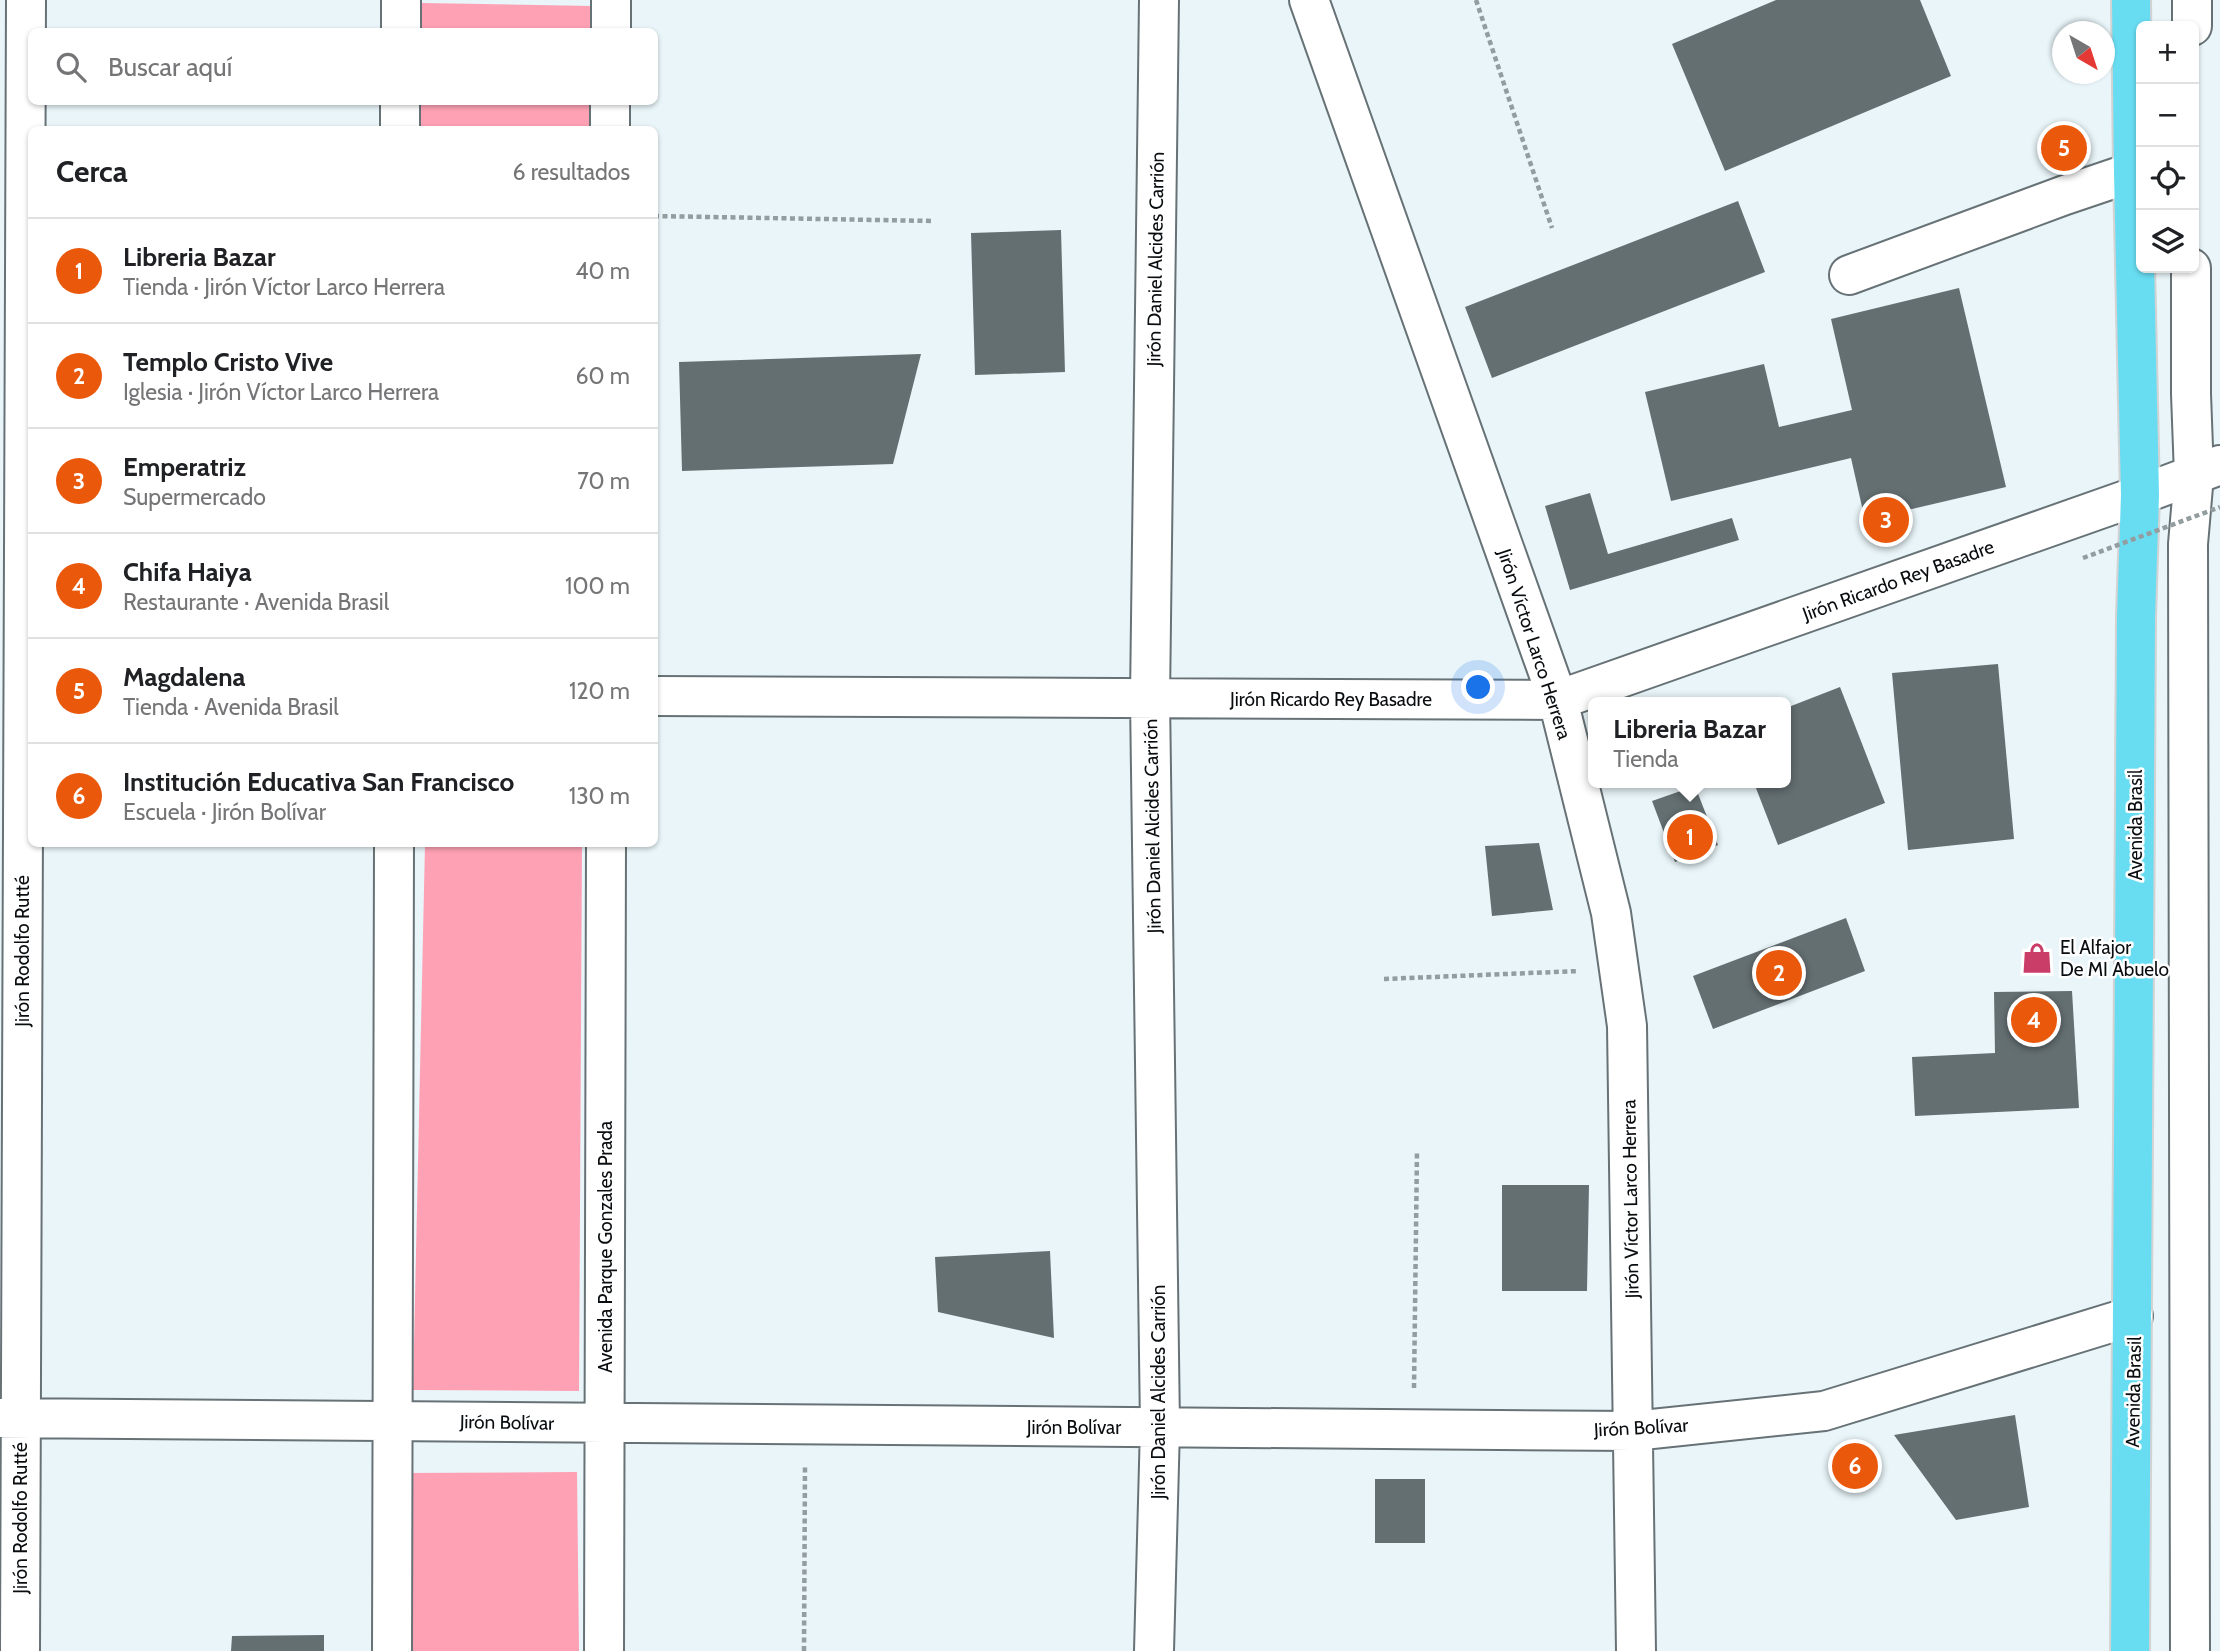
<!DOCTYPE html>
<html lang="es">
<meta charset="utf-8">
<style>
body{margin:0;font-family:Cabin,sans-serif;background:#f6f6f6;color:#202124}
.controls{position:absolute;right:21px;top:21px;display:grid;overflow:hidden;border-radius:10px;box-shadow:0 2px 5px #0004}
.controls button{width:63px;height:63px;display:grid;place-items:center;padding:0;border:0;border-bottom:2px solid #e0e0e0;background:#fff;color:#202124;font:35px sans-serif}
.compass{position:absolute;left:2052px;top:21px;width:63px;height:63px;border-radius:50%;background:#fff;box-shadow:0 2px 5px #0004;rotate:141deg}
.you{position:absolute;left:1479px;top:688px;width:24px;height:24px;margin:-18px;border:5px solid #fff;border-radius:50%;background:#1a73e8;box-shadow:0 0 0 10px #1a73e833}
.badge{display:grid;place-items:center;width:46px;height:46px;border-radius:50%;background:#ea580c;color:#fff;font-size:23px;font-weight:700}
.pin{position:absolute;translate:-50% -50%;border:4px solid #fff;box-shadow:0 2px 7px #0006}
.popup{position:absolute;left:1588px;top:697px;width:203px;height:91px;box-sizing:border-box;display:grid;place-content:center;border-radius:10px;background:#fff;filter:drop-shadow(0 2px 5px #0005);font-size:23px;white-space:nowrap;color:#757577}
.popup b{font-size:26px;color:#202124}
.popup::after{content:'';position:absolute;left:50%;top:100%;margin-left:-14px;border:14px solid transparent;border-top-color:#fff}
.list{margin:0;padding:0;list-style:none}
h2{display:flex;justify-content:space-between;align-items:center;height:91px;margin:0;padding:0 28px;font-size:30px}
h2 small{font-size:23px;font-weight:400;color:#757577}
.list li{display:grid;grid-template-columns:46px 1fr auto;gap:21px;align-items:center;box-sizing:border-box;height:105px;padding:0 28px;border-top:2px solid #e0e0e0}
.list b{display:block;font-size:26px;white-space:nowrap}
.list p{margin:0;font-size:23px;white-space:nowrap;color:#757577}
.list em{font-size:23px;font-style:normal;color:#757577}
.icon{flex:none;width:38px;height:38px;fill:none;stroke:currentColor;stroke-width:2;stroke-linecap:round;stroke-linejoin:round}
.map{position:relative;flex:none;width:2220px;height:1651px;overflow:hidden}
.search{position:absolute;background:#fff;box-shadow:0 2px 5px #0004;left:28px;top:28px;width:630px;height:77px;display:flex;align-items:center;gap:18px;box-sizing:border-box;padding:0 24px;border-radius:10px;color:#757577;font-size:26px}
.panel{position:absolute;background:#fff;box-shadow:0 2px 5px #0004;left:28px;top:126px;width:630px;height:721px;border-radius:10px}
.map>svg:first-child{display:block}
.green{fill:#fea1b5}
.building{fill:#646f72}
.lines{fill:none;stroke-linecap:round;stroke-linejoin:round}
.minor-casing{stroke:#677276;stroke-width:42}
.major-casing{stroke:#d3d3d4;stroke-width:42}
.path{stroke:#939c9f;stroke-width:4.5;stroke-dasharray:5 3.5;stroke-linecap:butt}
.minor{stroke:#fff;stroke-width:38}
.major{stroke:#68ddf2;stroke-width:38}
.path-bridge{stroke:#939c9f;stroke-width:4.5;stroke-dasharray:5 3.5;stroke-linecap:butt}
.labels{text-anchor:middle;stroke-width:5;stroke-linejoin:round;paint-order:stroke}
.street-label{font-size:19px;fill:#090d0f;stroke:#fff}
.poi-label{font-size:19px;fill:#090d0f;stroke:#fff;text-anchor:start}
</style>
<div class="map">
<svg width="2220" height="1651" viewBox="0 0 2220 1651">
<rect width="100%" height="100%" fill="#e9f5f9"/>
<path class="green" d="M422,3L591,6V31H422Z
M421,102H591V129L420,130Z
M425,844H582L579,1391L413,1390Z
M577,1472L579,1651H409L405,1473Z"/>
<path class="building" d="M1776,0H1920L1951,76L1725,171L1672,44Z
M1738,201L1765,272L1492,378L1465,307Z
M1061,230L1065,372L975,375L971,233Z
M1959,288L2006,487L1865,520L1851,458L1671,501L1645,392L1764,364L1779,427L1852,410L1831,319Z
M921,354L893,464L682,471L679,362Z
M1590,493L1608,554L1732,518L1739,540L1570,590L1545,506Z
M1998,664L2014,839L1908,850L1892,673Z
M1840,687L1885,803L1778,845L1754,783H1786V708Z
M1695,786L1718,845L1675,862L1652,801Z
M1539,843L1553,910L1492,916L1485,846Z
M1846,918L1865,971L1713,1029L1693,976Z
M2072,991L2079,1108L1915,1116L1912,1057L1995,1053L1994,992Z
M1502,1185H1589L1587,1291H1502Z
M1050,1251L1054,1338L938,1312L935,1257Z
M2015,1415L2029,1507L1956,1520L1894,1435Z
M1375,1479H1425V1543H1375Z
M324,1635V1651H231L232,1636Z"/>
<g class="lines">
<defs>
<path id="minor" d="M1309,0L1558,700L1611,913L1627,1026L1636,1651
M2192,26V0
M401,32V0
M611,32V0
M400,130V102
M610,130V102
M1849,275L2065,195L2133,172
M654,696L1558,700L2140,495L2220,465
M0,1418L1633,1431L1824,1411L2133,1316
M20,1651L26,0
M392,1651L394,844
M604,1651L606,844
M1154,1651L1160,1427L1150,698L1159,0
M2190,1651L2188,544L2194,475L2191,394V268"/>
<path id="major" d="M2130,1651L2136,617L2140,495L2133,172L2131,0"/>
</defs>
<use href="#minor" class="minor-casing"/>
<use href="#major" class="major-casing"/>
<path class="path" d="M1476,0L1552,228
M654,216L934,221
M1384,979L1579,971
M1414,1388L1417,1151
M804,1651L805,1466"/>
<use href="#minor" class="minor"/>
<use href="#major" class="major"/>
<path class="path-bridge" d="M2083,558L2220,507"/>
</g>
<defs>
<symbol id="shop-bare" viewBox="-9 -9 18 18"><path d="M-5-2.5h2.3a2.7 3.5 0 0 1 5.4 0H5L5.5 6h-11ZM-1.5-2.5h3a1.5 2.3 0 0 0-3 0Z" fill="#ca3d69" stroke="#fff" stroke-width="2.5" paint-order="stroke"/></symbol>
</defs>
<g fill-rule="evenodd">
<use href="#shop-bare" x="2015" y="936" width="44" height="44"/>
</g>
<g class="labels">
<g class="street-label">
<text transform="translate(1155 259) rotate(-89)" y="7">Jirón Daniel Alcides Carrión</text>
<text transform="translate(1898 580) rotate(-20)" y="7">Jirón Ricardo Rey Basadre</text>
<text transform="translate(1535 644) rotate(72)" y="7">Jirón Víctor Larco Herrera</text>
<text x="1331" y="706">Jirón Ricardo Rey Basadre</text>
<text transform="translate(2135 825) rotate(-90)" y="7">Avenida Brasil</text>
<text transform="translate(1152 826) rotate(-91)" y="7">Jirón Daniel Alcides Carrión</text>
<text transform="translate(22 951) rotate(-90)" y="7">Jirón Rodolfo Rutté</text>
<text transform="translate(1630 1199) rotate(-91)" y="7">Jirón Víctor Larco Herrera</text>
<text transform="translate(605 1247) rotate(-90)" y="7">Avenida Parque Gonzales Prada</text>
<text transform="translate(1158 1392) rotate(-90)" y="7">Jirón Daniel Alcides Carrión</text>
<text transform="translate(2133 1392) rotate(-89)" y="7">Avenida Brasil</text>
<text transform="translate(507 1422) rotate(1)" y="7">Jirón Bolívar</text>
<text x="1074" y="1434">Jirón Bolívar</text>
<text transform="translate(1641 1427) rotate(-3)" y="7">Jirón Bolívar</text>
<text transform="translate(20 1518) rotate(-90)" y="7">Jirón Rodolfo Rutté</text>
</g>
<g class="poi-label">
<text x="2060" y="954">El Alfajor<tspan x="2060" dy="22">De MI Abuelo</tspan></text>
</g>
</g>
</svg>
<div class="controls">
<button>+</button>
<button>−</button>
<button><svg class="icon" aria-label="locate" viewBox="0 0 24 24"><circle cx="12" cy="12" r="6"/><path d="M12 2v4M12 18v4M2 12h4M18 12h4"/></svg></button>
<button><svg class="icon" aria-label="layers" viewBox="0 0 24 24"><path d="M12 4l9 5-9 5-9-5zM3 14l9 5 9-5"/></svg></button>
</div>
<svg class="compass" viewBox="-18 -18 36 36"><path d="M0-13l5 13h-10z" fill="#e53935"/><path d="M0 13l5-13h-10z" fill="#757577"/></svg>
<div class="you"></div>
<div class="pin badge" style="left:1690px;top:837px">1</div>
<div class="popup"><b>Libreria Bazar</b>Tienda</div>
<div class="pin badge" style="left:1779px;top:973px">2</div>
<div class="pin badge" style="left:1886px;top:520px">3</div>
<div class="pin badge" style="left:2034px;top:1020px">4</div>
<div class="pin badge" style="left:2064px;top:148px">5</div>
<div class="pin badge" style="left:1855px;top:1466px">6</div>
<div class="search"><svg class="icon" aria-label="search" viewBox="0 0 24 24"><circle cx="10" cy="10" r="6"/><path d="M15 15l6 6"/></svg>Buscar aquí</div>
<section class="panel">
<h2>Cerca<small>6 resultados</small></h2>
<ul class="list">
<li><span class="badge">1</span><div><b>Libreria Bazar</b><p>Tienda · Jirón Víctor Larco Herrera</p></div><em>40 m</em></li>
<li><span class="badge">2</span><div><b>Templo Cristo Vive</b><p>Iglesia · Jirón Víctor Larco Herrera</p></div><em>60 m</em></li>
<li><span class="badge">3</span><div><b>Emperatriz</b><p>Supermercado</p></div><em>70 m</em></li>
<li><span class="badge">4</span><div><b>Chifa Haiya</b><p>Restaurante · Avenida Brasil</p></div><em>100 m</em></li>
<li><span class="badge">5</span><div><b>Magdalena</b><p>Tienda · Avenida Brasil</p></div><em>120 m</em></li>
<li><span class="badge">6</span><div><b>Institución Educativa San Francisco</b><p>Escuela · Jirón Bolívar</p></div><em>130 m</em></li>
</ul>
</section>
</div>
